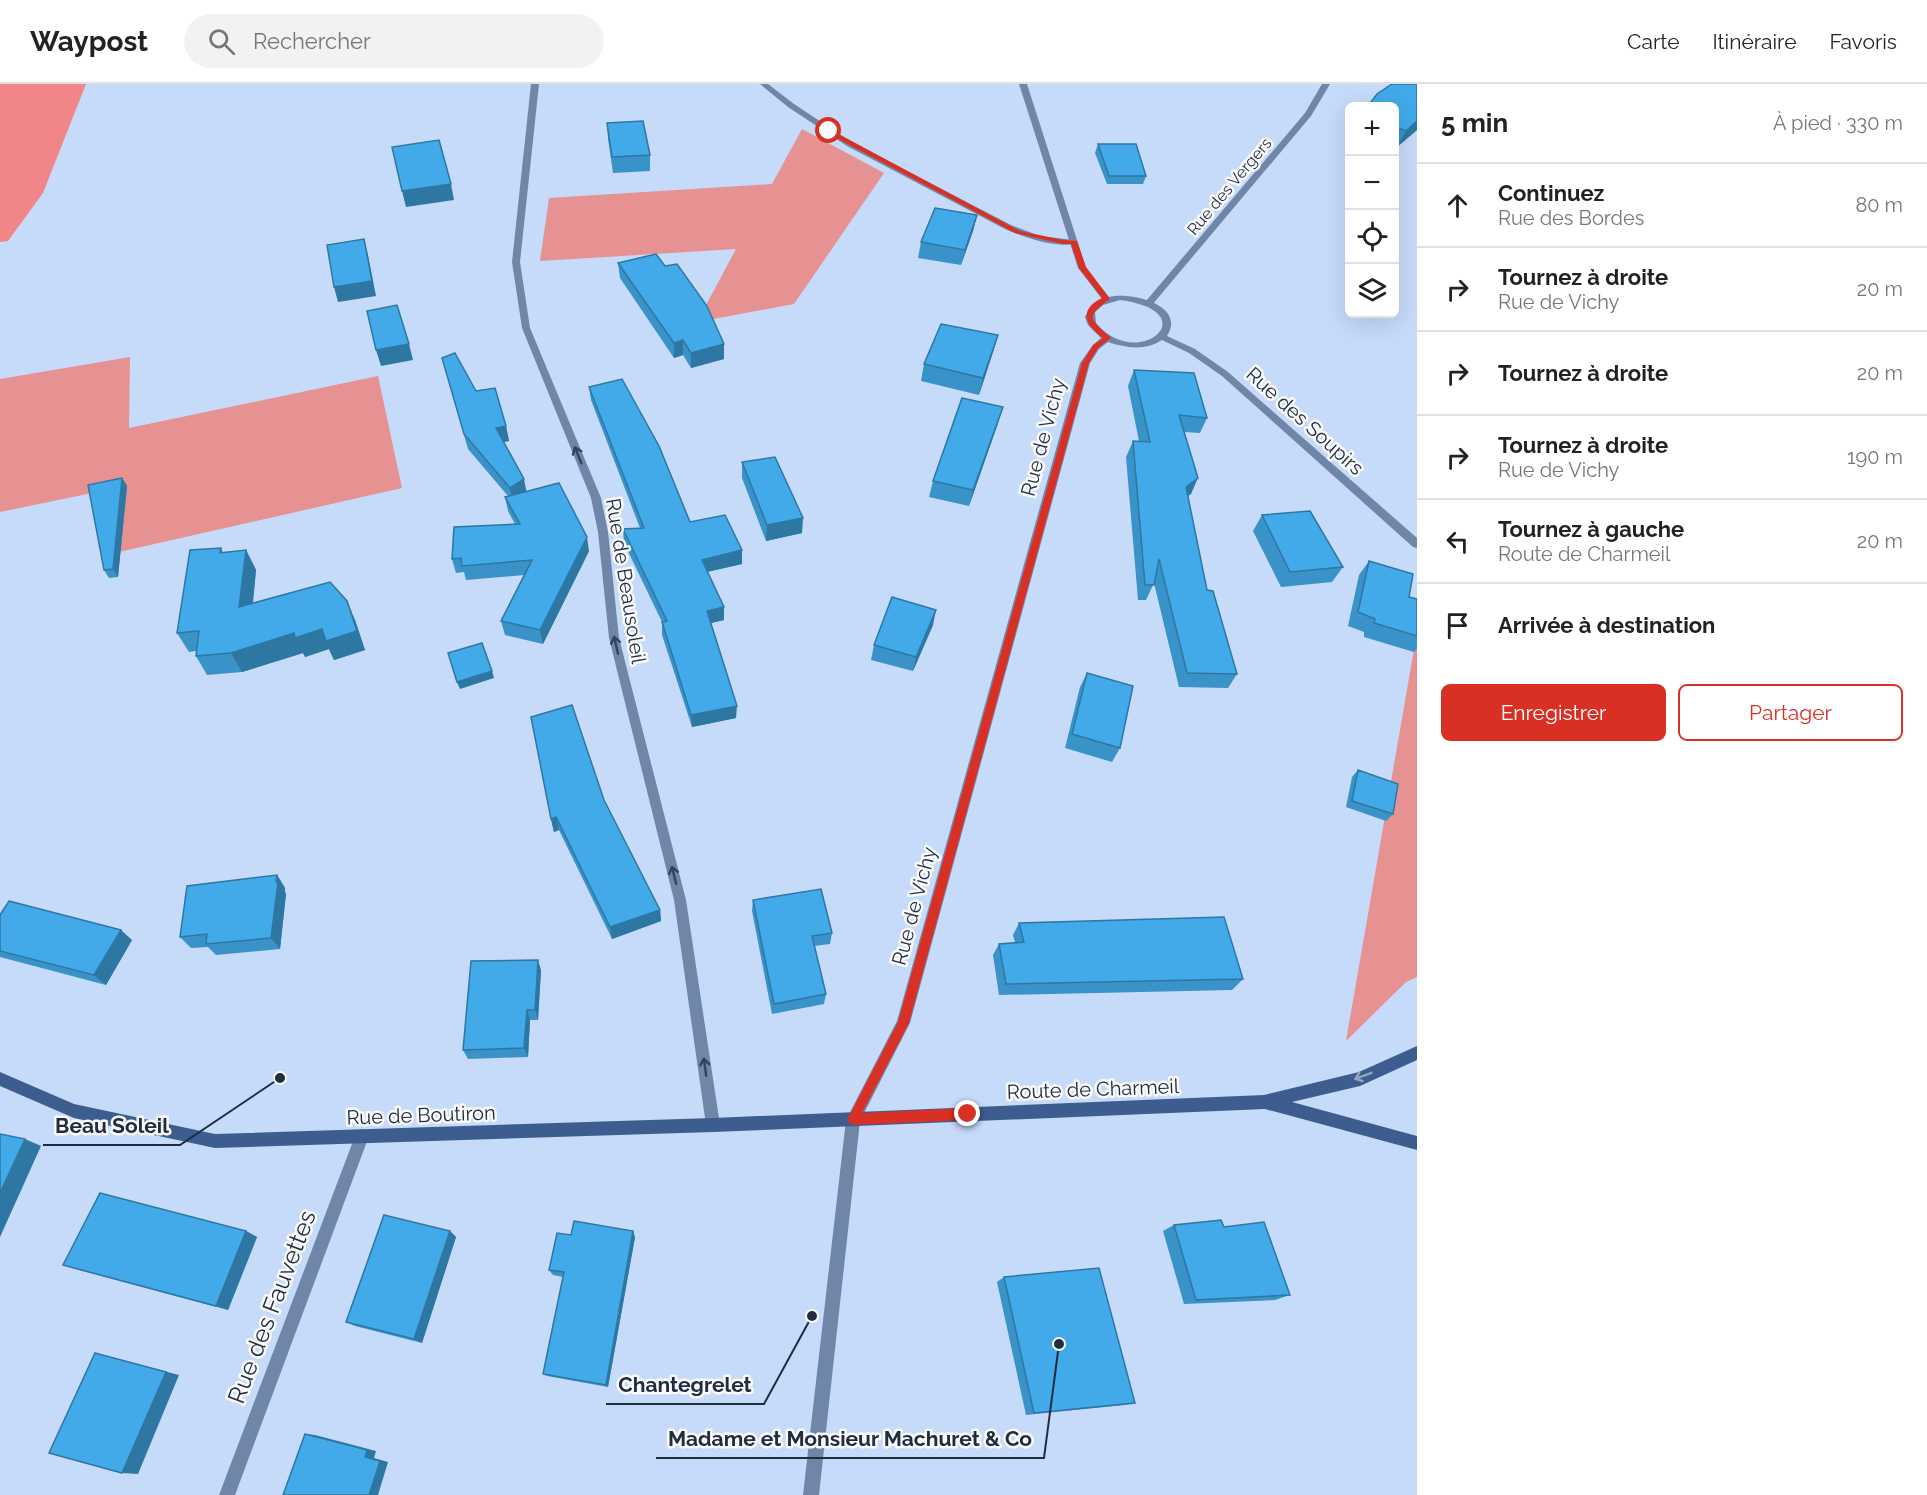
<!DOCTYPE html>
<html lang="fr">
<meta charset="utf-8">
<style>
body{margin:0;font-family:Raleway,sans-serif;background:#f2f2f2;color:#222}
.controls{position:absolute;right:18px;top:18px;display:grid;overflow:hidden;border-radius:9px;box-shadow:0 6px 24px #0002}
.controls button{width:54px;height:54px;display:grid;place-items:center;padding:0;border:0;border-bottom:2px solid #e0e0e0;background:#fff;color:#222;font:30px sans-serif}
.stop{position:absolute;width:18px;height:18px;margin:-14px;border:4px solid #d93025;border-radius:50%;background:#fff}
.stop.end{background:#d93025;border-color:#fff;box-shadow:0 2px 6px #0008}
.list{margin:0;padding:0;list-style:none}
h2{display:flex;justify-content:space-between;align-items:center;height:78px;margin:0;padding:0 24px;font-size:26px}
h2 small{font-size:20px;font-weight:400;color:#767676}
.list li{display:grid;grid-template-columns:39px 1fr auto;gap:18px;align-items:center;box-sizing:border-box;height:84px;padding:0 24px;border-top:2px solid #e0e0e0}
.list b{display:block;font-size:22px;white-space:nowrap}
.list p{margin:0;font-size:20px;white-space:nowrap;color:#767676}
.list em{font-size:20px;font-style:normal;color:#767676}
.actions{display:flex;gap:12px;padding:18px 24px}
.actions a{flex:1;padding:14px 0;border:2px solid #d93025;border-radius:9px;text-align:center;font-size:21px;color:#d93025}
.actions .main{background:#d93025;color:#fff}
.icon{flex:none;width:33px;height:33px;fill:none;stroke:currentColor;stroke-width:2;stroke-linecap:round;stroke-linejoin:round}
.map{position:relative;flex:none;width:1417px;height:1411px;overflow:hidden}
header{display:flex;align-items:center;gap:36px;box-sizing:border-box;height:84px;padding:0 30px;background:#fff;border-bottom:2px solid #e0e0e0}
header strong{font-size:28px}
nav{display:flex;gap:33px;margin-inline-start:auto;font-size:21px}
.search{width:420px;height:54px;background:#f2f2f2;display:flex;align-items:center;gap:15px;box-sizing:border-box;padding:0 21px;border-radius:33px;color:#767676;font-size:22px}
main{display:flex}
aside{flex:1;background:#fff}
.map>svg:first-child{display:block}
.green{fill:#e69192}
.forest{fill:#f18689}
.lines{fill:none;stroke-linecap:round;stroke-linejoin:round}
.minor{fill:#6f86a9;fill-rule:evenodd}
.tertiary{fill:#6f86a9;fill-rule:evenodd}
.secondary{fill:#3d5d8f;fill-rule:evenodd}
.wall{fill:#3992c8}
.shaded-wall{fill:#2e77a3}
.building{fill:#42aae9;stroke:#2e77a3;stroke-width:1.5}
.oneway{stroke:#34435b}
.oneway2{stroke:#92a4bf}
.route{fill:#d93025}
.labels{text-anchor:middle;stroke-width:5;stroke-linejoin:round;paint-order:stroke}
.far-street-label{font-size:16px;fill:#202d41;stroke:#fafafa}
.street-label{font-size:20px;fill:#202d41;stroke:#fafafa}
.near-street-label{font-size:24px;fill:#202d41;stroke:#fafafa}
.leader{fill:none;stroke:#202d41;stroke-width:2}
.callout-dot{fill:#202d41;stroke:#fafafa;stroke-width:2}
.callout-label{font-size:21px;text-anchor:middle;font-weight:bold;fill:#202d41;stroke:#fafafa;stroke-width:5;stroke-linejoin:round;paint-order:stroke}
</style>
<header>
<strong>Waypost</strong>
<div class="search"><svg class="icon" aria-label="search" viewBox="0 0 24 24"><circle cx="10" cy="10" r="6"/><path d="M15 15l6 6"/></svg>Rechercher</div>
<nav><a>Carte</a><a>Itinéraire</a><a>Favoris</a></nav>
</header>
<main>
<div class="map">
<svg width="1417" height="1411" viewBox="0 0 1417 1411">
<rect width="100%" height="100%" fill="#c6daf9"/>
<path class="green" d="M802,45L884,89L794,220L697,238L736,165L540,177L549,114L772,100Z
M130,273L129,344L378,292L402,404L119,468L126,402L0,428V295Z
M1417,548V893L1406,898L1346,957Z"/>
<path class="forest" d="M0,0H86L43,109L8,157L0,158Z"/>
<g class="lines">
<path class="minor" d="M531,0H539L520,178L530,244L601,414L608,448L619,554L686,816L720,1041L718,1046L713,1048L708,1046L706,1041L674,816L609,554L598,448L591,414L522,244L512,178Z
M760,0H768L794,20L853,59L1011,141L1040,152L1074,156L1078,158C1063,167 1021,152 1005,145L847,62L788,23Z
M1322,0H1330L1311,32L1152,221H1146V217L1305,29Z
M362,1045L367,1047L369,1052L235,1411H219L355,1052L357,1047Z"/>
<path class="tertiary" d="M1019,0H1027L1086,184L1109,213C1130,207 1187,221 1167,252L1195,265L1228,288L1417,454V464L1413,463L1222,292L1189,269L1162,256C1145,267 1126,264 1108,258L1099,265L1090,279L910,939L860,1037L819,1411H803L846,1036L897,937L1080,279L1093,261L1101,254L1088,241L1085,233L1092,221L1102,215L1078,184ZM1120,216C1209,228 1137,289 1096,239L1095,228L1103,221Z"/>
<path class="secondary" d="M1417,962V976L1360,1002L1292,1018L1417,1052V1066L1265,1025L713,1048L215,1064L74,1034L0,1002V988L74,1020L215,1050L713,1034L1264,1011L1359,988Z"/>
</g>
<path class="wall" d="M1417,0V46L1397,63L1395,62V22Z
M607,39L650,71V87L613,89L608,55Z
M1098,60L1146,92L1143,100H1107L1095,69Z
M977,131L973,147L961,181L918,174L921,158Z
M618,179L724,260V275L691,284L683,271L674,274L620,194Z
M998,251L993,268L979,311L921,297L924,280Z
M442,274L476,307L506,342L509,357L503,358L526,407L589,467L543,560L505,551L501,537L524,491L466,496L464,488L456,489L452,475L515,440L508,427L505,413L508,412L468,365Z
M1134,286L1207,334L1200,349L1184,348L1191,410L1188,412L1207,506L1237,590L1228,604L1179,603L1154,499L1146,516H1138L1126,373L1133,357H1139L1128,302Z
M589,303L690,438L742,480L707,488L724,536L711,539L736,634L692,643L662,551V538L624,459L623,445L640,444L591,316Z
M998,339L969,422L929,413L933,397Z
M742,378L802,449L766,457L742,394Z
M122,394L127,402L118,493L109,494L104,486Z
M1262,431L1343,483L1332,498L1281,503L1253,447Z
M221,464L223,468L246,466L256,486L253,520L355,536L365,566L334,576L329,565L305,573L303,569L242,588L207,591L196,572V567L189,568L177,549Z
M1369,477L1409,513L1417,515V565L1414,568L1364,553V548L1348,542L1359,491Z
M933,541L913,587L871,576L874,561Z
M1087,589L1120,664L1112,678L1065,664L1080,603Z
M1358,686L1393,730L1386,737L1346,723L1352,693Z
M604,716L660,826L661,837L612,855L559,746L554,748L551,735Z
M277,791L285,804V808L286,810L280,865L216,871L208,863L191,864L180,853Z
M753,816L832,849L830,860L814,862L826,910L824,920L772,930L752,827Z
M0,831L132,856L106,901L0,873Z
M1019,839L1243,895L1232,906L999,911L993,871L999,860L1015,859L1013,851Z
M541,886L538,936H530L528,973L468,975L463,966Z
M1174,1141L1224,1143L1290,1211L1275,1216L1184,1220L1163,1147Z
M246,1147L257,1153L228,1226L79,1186L63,1181Z
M450,1147L456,1153L422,1259L355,1242L346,1238Z
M571,1151L635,1153L608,1303L547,1292L543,1290L563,1193L553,1191L549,1186Z
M1004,1193L1135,1319L1124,1321L1026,1331L997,1198Z"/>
<path class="shaded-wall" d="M1417,37V46L1397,63L1406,47Z
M451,100L454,116L406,123L402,107Z
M977,131L973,147L961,181L965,166Z
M364,155L368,171L376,212L338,218L334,203Z
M998,251L993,268L979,311L983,294Z
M683,256V271L674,274V259Z
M409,260L413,276L381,282L376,266Z
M724,260V275L691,284V269Z
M1003,323L998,339L969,422L973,406Z
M506,342L509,357L499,359L496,344Z
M122,394L127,402L118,493L113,485Z
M1198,394L1191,410L1178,418L1186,403Z
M524,395L527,410L513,419L510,404Z
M803,434L802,449L766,457L767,441Z
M587,453L589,467L543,560L540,546Z
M246,466L256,486L250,543L239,523Z
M742,466V480L702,489V476Z
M347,517L355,536L365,566L334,576L329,565L305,573L303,569L242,588L231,569Z
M724,523V536L707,540V527Z
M936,526L933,541L913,587L916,573Z
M492,587L494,594L460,605L457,598Z
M737,622L736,634L692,643L691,631Z
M556,733L559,746L554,748L551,735Z
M277,791L285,804V808L286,810L280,865L271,854Z
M660,826L661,837L612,855L610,843Z
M121,846L132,856L106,901L94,891Z
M538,876L541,886L538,936L535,926Z
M527,926L530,936L528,973L524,964Z
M25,1055L41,1062L0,1153V1109Z
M246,1147L257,1153L228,1226L216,1222Z
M450,1147L456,1153L422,1259L414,1255Z
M633,1147L635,1153L608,1303L606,1301Z
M95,1269L179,1291L138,1390L122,1389Z
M305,1350L315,1351L376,1367L374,1374L388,1378L378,1411H369L365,1373Z"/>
<path class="building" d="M1392,0H1417V37L1406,47L1395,43V22H1368L1377,10Z
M643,37L650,71L612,73L607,39Z
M439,56L451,100L402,107L392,63Z
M1098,60H1136L1146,92H1109Z
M935,124L977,131L965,166L921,158Z
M364,155L372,197L334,203L327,161Z
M656,170L665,182L677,180L707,222L724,260L691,269L683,256L674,259L618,179Z
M397,221L409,260L376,266L367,227Z
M941,240L998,251L983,294L924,280Z
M455,269L476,307L495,304L506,342L496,344L524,395L510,404L464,350L442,274Z
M1134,286L1194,289L1207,334L1179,331L1198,394L1186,403L1207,506L1213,507L1237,590L1187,589L1159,475L1154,501H1145L1133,357L1150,358Z
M622,295L659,362L690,438L725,431L742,466L702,476L724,523L707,527L737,622L691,631L662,538L667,537L623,445L644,444L589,303Z
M962,314L1003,323L973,406L933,397Z
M775,373L803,434L767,441L742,378Z
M122,394L113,485L104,486L88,401Z
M559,399L587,453L540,546L501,537L532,476L462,482L461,474L452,475L454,443L520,440L505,413Z
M1310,427L1343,483L1290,488L1262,431Z
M221,464L220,469L246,466L239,523L330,498L347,517L357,547L326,557L322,545L295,554L294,549L231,569L196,572L199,547L177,549L190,466Z
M1369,477L1413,490L1409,513L1417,515V552L1374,539L1375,535L1358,528Z
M892,513L936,526L916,573L874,561Z
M482,559L492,587L457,598L448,569Z
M1087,589L1133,602L1120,664L1072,650Z
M572,621L604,716L660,826L610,843L556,733L551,735L531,633Z
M1358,686L1398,700L1393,730L1352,717Z
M277,791L276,798H278L271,854L206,860L207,850L180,853L187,802Z
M821,805L832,849L812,852L826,910L774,920L753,816Z
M9,817L121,846L94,891L0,867V831Z
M1224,833L1243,895L1006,900L999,860L1024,858L1019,839Z
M538,876L535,926H527L524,964L463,966L471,877Z
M0,1050L25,1055L0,1109Z
M100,1109L246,1147L216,1222L63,1181Z
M384,1131L450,1147L414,1255L346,1238Z
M1221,1136L1224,1143L1264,1138L1290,1211L1196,1216L1174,1141Z
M574,1137L633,1147L606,1301L543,1290L564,1188L549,1186L557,1149L571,1151Z
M1099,1184L1135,1319L1034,1329L1004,1193Z
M95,1269L166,1288L122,1389L49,1369Z
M305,1350L367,1366L365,1373L380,1377L369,1411H283Z"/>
<defs><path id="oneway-shaft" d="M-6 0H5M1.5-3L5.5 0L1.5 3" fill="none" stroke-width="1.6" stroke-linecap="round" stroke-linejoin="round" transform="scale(1.5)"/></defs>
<g class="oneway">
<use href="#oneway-shaft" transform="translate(578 371) rotate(-112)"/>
<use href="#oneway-shaft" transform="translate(616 561) rotate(-103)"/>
<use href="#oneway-shaft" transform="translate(674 791) rotate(-104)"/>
<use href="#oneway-shaft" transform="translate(705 983) rotate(-98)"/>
</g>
<use class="oneway2" href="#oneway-shaft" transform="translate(1363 992) rotate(159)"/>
<path class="route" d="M827,46H831L1020,147L1063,156L1077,157L1086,183L1110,215C1084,234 1090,234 1111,254L1098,264L1089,279L909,939L862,1029L968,1024L974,1030L968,1036L853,1041L847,1036L898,938L1082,279L1093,261L1103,254C1084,241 1079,225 1102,214L1079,184L1071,160H1063L1015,149L827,49Z"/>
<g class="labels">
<g class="far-street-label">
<text transform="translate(1229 102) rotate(-50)" y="6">Rue des Vergers</text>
</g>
<g class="street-label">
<text transform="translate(1305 337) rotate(42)" y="7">Rue des Soupirs</text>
<text transform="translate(1043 353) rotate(-75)" y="7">Rue de Vichy</text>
<text transform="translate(626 497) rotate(81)" y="7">Rue de Beausoleil</text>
<text transform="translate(914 822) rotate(-75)" y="7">Rue de Vichy</text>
<text transform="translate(1093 1005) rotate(-2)" y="7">Route de Charmeil</text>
<text transform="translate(421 1031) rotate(-2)" y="7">Rue de Boutiron</text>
</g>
<g class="near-street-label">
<text transform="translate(272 1223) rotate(-69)" y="8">Rue des Fauvettes</text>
</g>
</g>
<path class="leader" d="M280 994L180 1061H43M812 1232L764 1320H606M1059 1260L1044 1374H656"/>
<g class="callout-dot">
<circle cx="280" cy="994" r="6"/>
<circle cx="812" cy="1232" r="6"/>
<circle cx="1059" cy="1260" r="6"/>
</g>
<g class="callout-label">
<text x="112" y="1049">Beau Soleil</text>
<text x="685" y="1308">Chantegrelet</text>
<text x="850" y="1362">Madame et Monsieur Machuret &amp; Co</text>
</g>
</svg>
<div class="controls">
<button>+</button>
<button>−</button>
<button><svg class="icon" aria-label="locate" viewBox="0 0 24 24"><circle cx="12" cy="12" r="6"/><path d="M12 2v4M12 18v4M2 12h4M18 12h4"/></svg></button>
<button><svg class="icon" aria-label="layers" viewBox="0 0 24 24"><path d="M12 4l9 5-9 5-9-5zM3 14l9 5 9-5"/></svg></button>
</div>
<div class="stop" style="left:829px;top:47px"></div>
<div class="stop end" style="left:968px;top:1030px"></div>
</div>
<aside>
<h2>5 min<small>À pied · 330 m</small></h2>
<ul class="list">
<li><svg class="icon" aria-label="ahead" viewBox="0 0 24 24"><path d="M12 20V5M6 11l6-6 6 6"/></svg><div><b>Continuez</b><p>Rue des Bordes</p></div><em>80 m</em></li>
<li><svg class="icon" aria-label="right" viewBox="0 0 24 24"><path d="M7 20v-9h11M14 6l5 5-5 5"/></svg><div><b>Tournez à droite</b><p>Rue de Vichy</p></div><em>20 m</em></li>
<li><svg class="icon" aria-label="right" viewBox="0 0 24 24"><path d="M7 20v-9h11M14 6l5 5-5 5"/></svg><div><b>Tournez à droite</b></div><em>20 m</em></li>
<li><svg class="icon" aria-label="right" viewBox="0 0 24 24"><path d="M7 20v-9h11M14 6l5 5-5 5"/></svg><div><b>Tournez à droite</b><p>Rue de Vichy</p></div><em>190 m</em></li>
<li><svg class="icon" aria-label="left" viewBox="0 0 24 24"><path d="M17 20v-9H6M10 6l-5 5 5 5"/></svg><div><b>Tournez à gauche</b><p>Route de Charmeil</p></div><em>20 m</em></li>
<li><svg class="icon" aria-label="arrive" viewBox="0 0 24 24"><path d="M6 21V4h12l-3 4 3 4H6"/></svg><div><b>Arrivée à destination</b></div></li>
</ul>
<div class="actions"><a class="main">Enregistrer</a><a>Partager</a></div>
</aside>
</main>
